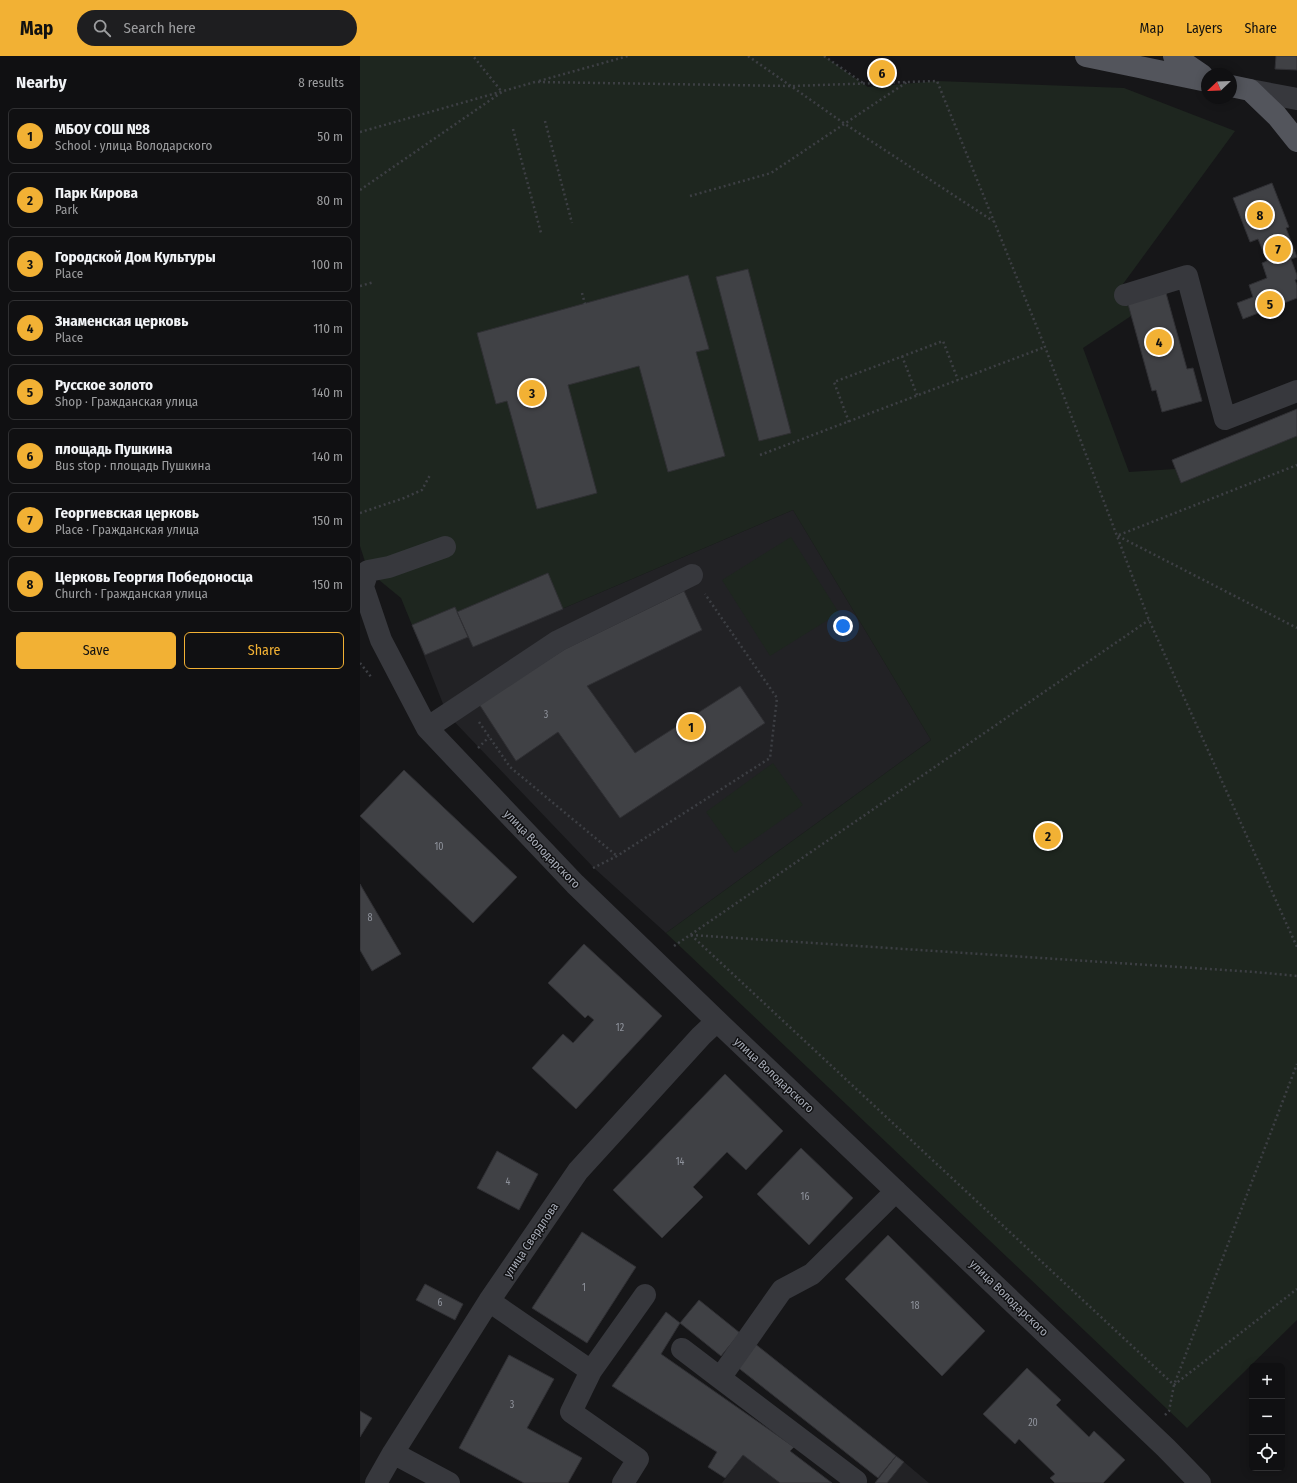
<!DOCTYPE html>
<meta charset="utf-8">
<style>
body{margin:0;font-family:"Fira Sans Condensed",sans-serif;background:#1e1e20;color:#f1f3f6}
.controls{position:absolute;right:12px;bottom:12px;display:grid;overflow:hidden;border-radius:6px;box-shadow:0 2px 10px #0003}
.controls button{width:36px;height:36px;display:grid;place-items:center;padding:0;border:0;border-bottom:1px solid #303032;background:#101012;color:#f1f3f6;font:20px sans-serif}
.compass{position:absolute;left:841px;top:12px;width:36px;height:36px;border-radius:50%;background:#101012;box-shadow:0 2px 10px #0003;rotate:247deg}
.you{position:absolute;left:483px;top:570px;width:14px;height:14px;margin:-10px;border:3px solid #fff;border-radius:50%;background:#1a73e8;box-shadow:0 0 0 6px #1a73e833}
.badge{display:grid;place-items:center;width:26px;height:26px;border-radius:50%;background:#f2b134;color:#111;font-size:13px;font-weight:700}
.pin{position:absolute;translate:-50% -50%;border:2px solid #fff;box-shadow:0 1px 4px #0006}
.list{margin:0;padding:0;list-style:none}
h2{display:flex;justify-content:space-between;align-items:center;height:52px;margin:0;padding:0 16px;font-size:17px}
h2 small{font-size:13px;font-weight:400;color:#9c9d9f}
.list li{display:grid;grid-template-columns:26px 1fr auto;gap:12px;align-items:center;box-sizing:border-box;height:56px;margin:0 8px 8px;padding:0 8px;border:1px solid #303032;border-radius:6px}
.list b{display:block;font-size:15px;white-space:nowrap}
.list p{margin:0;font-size:13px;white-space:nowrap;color:#9c9d9f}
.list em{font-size:13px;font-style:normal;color:#9c9d9f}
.actions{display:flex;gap:8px;padding:12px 16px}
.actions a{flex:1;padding:9px 0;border:1px solid #f2b134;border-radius:6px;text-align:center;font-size:14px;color:#f2b134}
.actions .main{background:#f2b134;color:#111}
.icon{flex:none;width:22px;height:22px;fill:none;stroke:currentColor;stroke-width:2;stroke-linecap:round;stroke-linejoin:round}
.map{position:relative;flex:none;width:937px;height:1427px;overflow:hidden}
header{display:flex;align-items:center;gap:24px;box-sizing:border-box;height:56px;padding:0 20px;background:#f2b134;color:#111}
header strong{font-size:19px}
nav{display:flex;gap:22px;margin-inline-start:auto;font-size:14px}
.search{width:280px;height:36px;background:#1e1e20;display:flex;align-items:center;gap:10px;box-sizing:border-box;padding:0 14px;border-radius:22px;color:#9c9d9f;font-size:15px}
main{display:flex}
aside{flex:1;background:#101012}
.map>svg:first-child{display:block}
.built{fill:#222225}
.green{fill:#1e261f}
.building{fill:#404145;stroke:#303034}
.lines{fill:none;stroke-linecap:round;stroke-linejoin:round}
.path{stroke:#3d3f44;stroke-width:2.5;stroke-dasharray:2 3;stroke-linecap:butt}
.minor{stroke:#37383d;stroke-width:22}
.major{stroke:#53555c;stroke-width:22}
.labels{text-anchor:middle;stroke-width:3;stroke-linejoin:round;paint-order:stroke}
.number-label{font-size:10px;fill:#8e929b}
.street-label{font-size:12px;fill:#a8adb8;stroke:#111113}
</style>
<header>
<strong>Map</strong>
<div class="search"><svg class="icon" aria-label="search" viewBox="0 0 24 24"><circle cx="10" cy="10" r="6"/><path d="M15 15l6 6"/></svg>Search here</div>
<nav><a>Map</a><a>Layers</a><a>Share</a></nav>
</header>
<main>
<aside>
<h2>Nearby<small>8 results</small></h2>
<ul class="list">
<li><span class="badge">1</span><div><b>МБОУ СОШ №8</b><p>School · улица Володарского</p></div><em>50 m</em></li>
<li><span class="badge">2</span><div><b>Парк Кирова</b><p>Park</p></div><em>80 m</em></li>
<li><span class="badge">3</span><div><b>Городской Дом Культуры</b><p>Place</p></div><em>100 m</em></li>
<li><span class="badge">4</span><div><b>Знаменская церковь</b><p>Place</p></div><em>110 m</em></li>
<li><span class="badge">5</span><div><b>Русское золото</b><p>Shop · Гражданская улица</p></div><em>140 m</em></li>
<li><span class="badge">6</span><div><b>площадь Пушкина</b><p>Bus stop · площадь Пушкина</p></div><em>140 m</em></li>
<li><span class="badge">7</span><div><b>Георгиевская церковь</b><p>Place · Гражданская улица</p></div><em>150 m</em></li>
<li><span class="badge">8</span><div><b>Церковь Георгия Победоносца</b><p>Church · Гражданская улица</p></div><em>150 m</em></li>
</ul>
<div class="actions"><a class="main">Save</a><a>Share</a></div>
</aside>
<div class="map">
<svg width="937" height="1427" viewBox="0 0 937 1427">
<rect width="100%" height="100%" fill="#161618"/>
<path class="built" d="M433,454L571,684L306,877L234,812L87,658L52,569L95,551L113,591Z
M383,1399L420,1427H362Z
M544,1406L569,1427H527Z"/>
<path class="green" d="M0,0H464L508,31L577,25L764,32L875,75L763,228L771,260L723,292L769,416L815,413L821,427L937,380V1264L827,1372L306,877L571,684L433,454L113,591L95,551L52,569L41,542L8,515L0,490Z
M431,481L479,557L410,600L362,524Z
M413,707L443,749L375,797L346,756Z"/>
<path class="building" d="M916,0H937V14L915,13Z
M912,127L929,171L926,172L937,201L931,203L937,219V223L935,224L937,229V242L883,263L877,247L893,241L889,229L907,222L902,207L907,205L898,183L890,186L873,142Z
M388,213L431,377L399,385L356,221Z
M328,219L349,293L336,296L365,400L308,416L279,310L208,329L237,437L177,453L147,345L136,348L117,277Z
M806,237L827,313L833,312L842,345L802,356L796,334L792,335L768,248Z
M937,353V380L821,427L812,404Z
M188,517L203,553L113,591L97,556Z
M324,535L342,574L227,630L275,697L380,630L405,667L260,762L198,676L156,705L119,648L205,593Z
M95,551L108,581L65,599L52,569Z
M44,714L157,821L113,867L0,760Z
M0,828L41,898L12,915L0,894Z
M224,888L302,960L216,1053L172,1012L203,978L213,987L234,964L228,959L225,962L188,927Z
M365,1018L423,1075L386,1114L367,1096L333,1131L343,1141L302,1182L253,1134Z
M441,1092L493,1142L449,1189L397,1138Z
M137,1095L178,1118L159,1154L117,1132Z
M222,1176L276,1211L227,1287L172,1252Z
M528,1179L625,1275L582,1320L485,1223Z
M65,1228L103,1248L95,1264L56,1244Z
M339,1244L380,1277L361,1300L320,1267Z
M306,1256L320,1267L301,1298L434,1391L430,1395L472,1427H420L383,1399L365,1422L348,1411L357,1396L252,1330Z
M394,1287L536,1400L518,1422L376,1310Z
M149,1299L194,1323L167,1372L222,1402L208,1427H164L99,1392Z
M667,1312L701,1344L696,1349L729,1381L734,1375L765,1404L743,1427H695L690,1422L695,1418L659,1383L655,1388L623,1358Z
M0,1355L12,1362L0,1381Z
M536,1400L544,1406L527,1427H515Z"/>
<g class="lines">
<path class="path" d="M388,0L485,68L633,165
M464,0L503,27
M179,25L268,0
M185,65L212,167
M153,73L181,177
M0,76L175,26L432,30L577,25L685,291L789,564L937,891
M0,134L142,36L113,0
M330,140L411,117L547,26
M0,230L14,226
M222,237L225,248
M542,300L557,339
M489,366L474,326L583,285L598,324
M400,399L685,291
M0,457L44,442L62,434L70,419
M759,479L937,409
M758,480L937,572
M0,607L12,622
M119,666L150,711L257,800
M118,692L129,681
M233,812L257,800L410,702L417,642L345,538
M331,879L814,1329L937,1233
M331,879L895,916L937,920
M314,890L789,564
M805,1359L809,1355L814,1329L937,1008"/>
<path class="minor" d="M890,34L937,43
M765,239L827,220L865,363L937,335
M0,522L21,584L67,672L215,828L357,965L806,1392L840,1427
M3,530L8,515L29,511L85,491
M67,672L198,585L332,519
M129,1245L231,1315
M322,1293L360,1322L422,1234L452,1218L536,1135
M360,1322L496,1425
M33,1397L89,1427
M16,1427L33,1397L129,1245L218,1115L341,980L357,965
M263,1427L278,1403L211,1356L231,1315L285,1239"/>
<path class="major" d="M726,0L847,25
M814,0L842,19
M871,30L890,34L917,60L937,85"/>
</g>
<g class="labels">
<g class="number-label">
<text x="186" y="662">3</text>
<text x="79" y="794">10</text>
<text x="10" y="865">8</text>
<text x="260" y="975">12</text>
<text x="320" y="1109">14</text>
<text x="148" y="1129">4</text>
<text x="445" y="1144">16</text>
<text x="224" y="1235">1</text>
<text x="80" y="1250">6</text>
<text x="555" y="1253">18</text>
<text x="152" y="1352">3</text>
<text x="673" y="1370">20</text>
</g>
<g class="street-label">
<text transform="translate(182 793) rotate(46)" y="4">улица Володарского</text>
<text transform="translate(414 1019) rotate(43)" y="4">улица Володарского</text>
<text transform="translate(171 1184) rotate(-56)" y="4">улица Свердлова</text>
<text transform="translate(649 1242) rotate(44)" y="4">улица Володарского</text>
</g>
</g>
</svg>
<div class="controls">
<button>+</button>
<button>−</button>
<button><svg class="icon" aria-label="locate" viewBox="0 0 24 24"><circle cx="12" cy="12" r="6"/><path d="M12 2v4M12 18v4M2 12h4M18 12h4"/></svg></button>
</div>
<svg class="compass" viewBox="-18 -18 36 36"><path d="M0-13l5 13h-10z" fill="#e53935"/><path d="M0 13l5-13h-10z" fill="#9c9d9f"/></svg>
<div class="you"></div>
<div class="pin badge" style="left:331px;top:671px">1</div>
<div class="pin badge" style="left:688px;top:780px">2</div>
<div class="pin badge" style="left:172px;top:337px">3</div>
<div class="pin badge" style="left:799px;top:286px">4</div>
<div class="pin badge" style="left:910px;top:248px">5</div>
<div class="pin badge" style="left:522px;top:17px">6</div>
<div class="pin badge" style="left:918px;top:193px">7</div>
<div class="pin badge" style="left:900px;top:159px">8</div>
</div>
</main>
